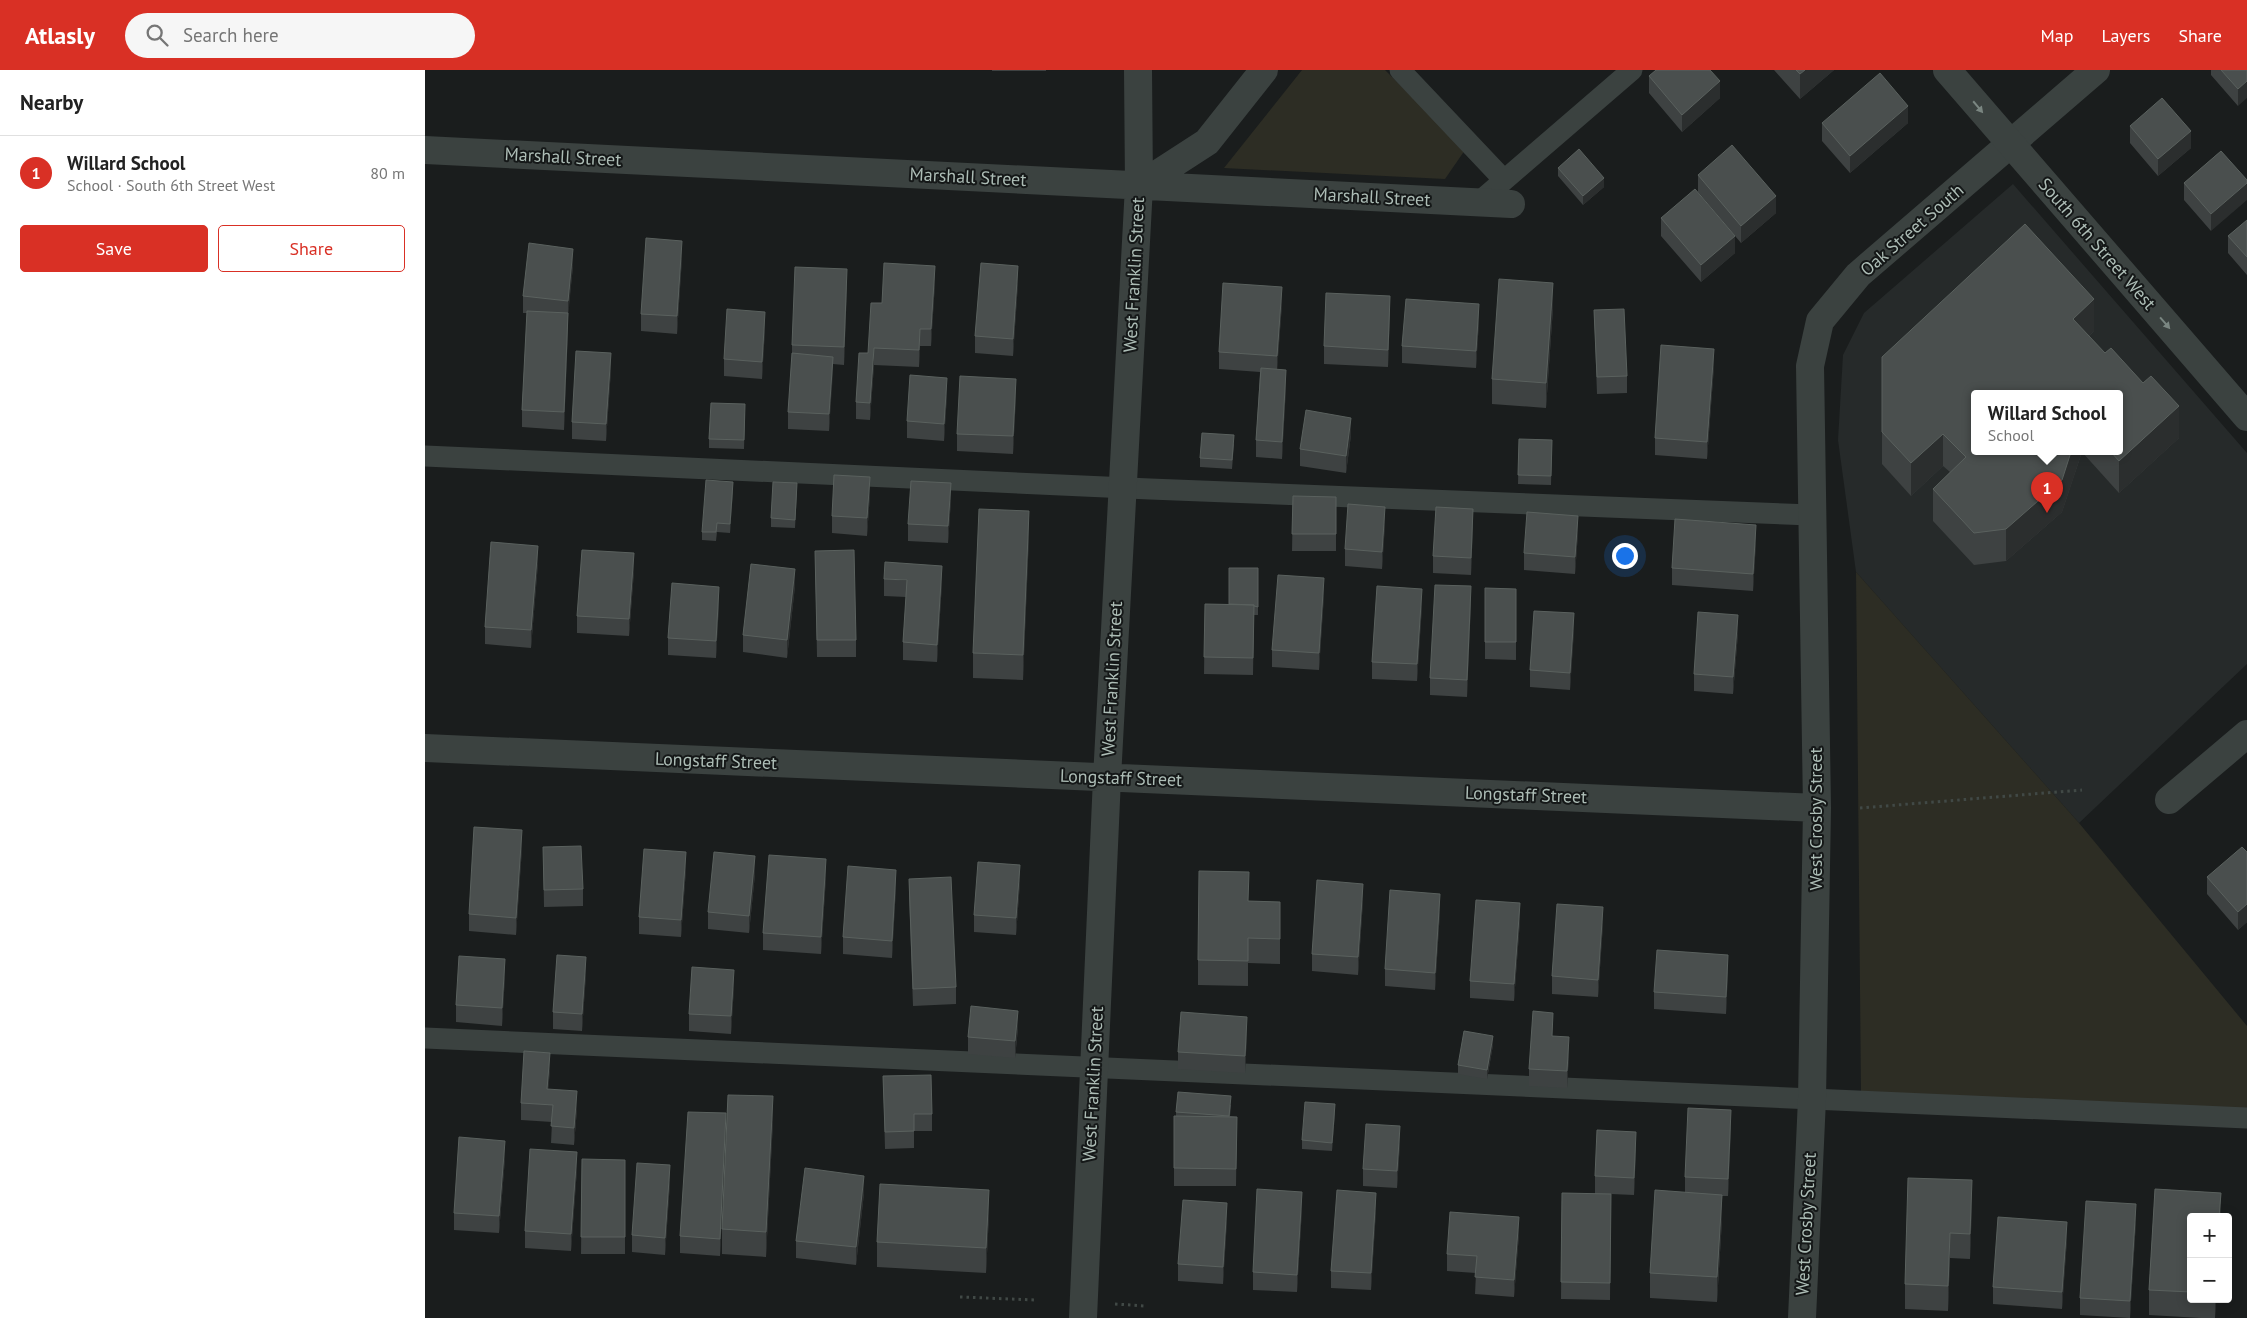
<!DOCTYPE html>
<meta charset="utf-8">
<style>
body{margin:0;font-family:"PT Sans",sans-serif;background:#f6f6f6;color:#222}
.controls{position:absolute;right:15px;bottom:15px;display:grid;overflow:hidden;border-radius:5px;box-shadow:0 2px 12px #0003}
.controls button{width:45px;height:45px;display:grid;place-items:center;padding:0;border:0;border-bottom:1px solid #e0e0e0;background:#fff;color:#222;font:25px sans-serif}
.you{position:absolute;left:1199px;top:485px;width:18px;height:18px;margin:-12px;border:4px solid #fff;border-radius:50%;background:#1a73e8;box-shadow:0 0 0 8px #1a73e833}
.badge{display:grid;place-items:center;width:32px;height:32px;border-radius:50%;background:#d93025;color:#fff;font-size:16px;font-weight:700}
.pin{position:absolute;translate:-50% -41px;filter:drop-shadow(0 1px 2px #0008)}
.pin::after{content:'';position:absolute;top:26px;width:18px;height:15px;background:inherit;clip-path:polygon(0 0,100% 0,50% 100%)}
.popup{position:absolute;left:1546px;top:320px;width:152px;height:65px;box-sizing:border-box;display:grid;place-content:center;border-radius:5px;background:#fff;filter:drop-shadow(0 1px 4px #0005);font-size:16px;white-space:nowrap;color:#767676}
.popup b{font-size:19px;color:#222}
.popup::after{content:'';position:absolute;left:50%;top:100%;margin-left:-10px;border:10px solid transparent;border-top-color:#fff}
.list{margin:0;padding:0;list-style:none}
h2{display:flex;justify-content:space-between;align-items:center;height:65px;margin:0;padding:0 20px;font-size:21px}
h2 small{font-size:16px;font-weight:400;color:#767676}
.list li{display:grid;grid-template-columns:32px 1fr auto;gap:15px;align-items:center;box-sizing:border-box;height:75px;padding:0 20px;border-top:1px solid #e0e0e0}
.list b{display:block;font-size:19px;white-space:nowrap}
.list p{margin:0;font-size:16px;white-space:nowrap;color:#767676}
.list em{font-size:16px;font-style:normal;color:#767676}
.actions{display:flex;gap:10px;padding:15px 20px}
.actions a{flex:1;padding:11px 0;border:1px solid #d93025;border-radius:5px;text-align:center;font-size:18px;color:#d93025}
.actions .main{background:#d93025;color:#fff}
.icon{flex:none;width:28px;height:28px;fill:none;stroke:currentColor;stroke-width:2;stroke-linecap:round;stroke-linejoin:round}
.map{position:relative;flex:none;width:1822px;height:1248px;overflow:hidden}
header{display:flex;align-items:center;gap:30px;box-sizing:border-box;height:70px;padding:0 25px;background:#d93025;color:#fff}
header strong{font-size:24px}
nav{display:flex;gap:28px;margin-inline-start:auto;font-size:18px}
.search{width:350px;height:45px;background:#f6f6f6;display:flex;align-items:center;gap:12px;box-sizing:border-box;padding:0 18px;border-radius:28px;color:#767676;font-size:19px}
main{display:flex}
aside{flex:1;background:#fff}
.map>svg:first-child{display:block}
.built{fill:#262a2a;fill-rule:evenodd}
.green{fill:#2d2d24}
.lines{fill:none;stroke-linecap:round;stroke-linejoin:round}
.path{stroke:#414946;stroke-width:3;stroke-dasharray:2.5 4;stroke-linecap:butt}
.service{stroke:#3b4240;stroke-width:21}
.minor{stroke:#3b4240;stroke-width:28}
.tertiary{stroke:#3b4240;stroke-width:28}
.wall{fill:#3e4242;fill-rule:evenodd}
.shaded-wall{fill:#2b2e2e}
.building{fill:#4a4f4e;stroke:#5a615e}
.oneway{fill:#7a8681}
.labels{text-anchor:middle;stroke-width:4;stroke-linejoin:round;paint-order:stroke}
.street-label{font-size:18px;fill:#adbdb6;stroke:#151818}
</style>
<header>
<strong>Atlasly</strong>
<div class="search"><svg class="icon" aria-label="search" viewBox="0 0 24 24"><circle cx="10" cy="10" r="6"/><path d="M15 15l6 6"/></svg>Search here</div>
<nav><a>Map</a><a>Layers</a><a>Share</a></nav>
</header>
<main>
<aside>
<h2>Nearby<small></small></h2>
<ul class="list">
<li><span class="badge">1</span><div><b>Willard School</b><p>School · South 6th Street West</p></div><em>80 m</em></li>
</ul>
<div class="actions"><a class="main">Save</a><a>Share</a></div>
</aside>
<div class="map">
<svg width="1822" height="1248" viewBox="0 0 1822 1248">
<rect width="100%" height="100%" fill="#1a1d1d"/>
<path class="built" d="M1588,114L1822,383V594L1654,753L1431,502L1413,370L1418,285L1439,243ZM1550,324H1694V382H1550Z"/>
<path class="green" d="M877,0H960L1040,80L1020,109L799,98Z
M1431,502L1654,753L1822,956V1039L1436,1022Z"/>
<g class="lines">
<path class="path" d="M1435,738L1657,720
M535,1227L611,1230
M690,1234L720,1236"/>
<path class="service" d="M975,0L1079,110
M1054,132L1207,0
M0,386L725,419L1386,445
M0,968L1822,1048"/>
<path class="minor" d="M0,80L1086,134
M714,116L782,72L839,0
M0,678L1392,738
M1744,730L1822,664
M658,1248L682,708L714,116L713,0
M1377,1248L1387,1029L1392,738L1385,296L1395,251L1433,205L1671,0"/>
<path class="tertiary" d="M1522,0L1822,347"/>
</g>
<path class="wall" d="M567,0H621V1H567Z
M1349,0H1409L1375,29Z
M1786,0H1822L1813,36L1786,5Z
M1224,6L1295,28L1257,62L1224,23Z
M1397,53H1483L1425,103L1397,71Z
M1705,56L1766,78L1733,106L1705,73Z
M1796,81L1786,161L1759,130V113Z
M1133,98L1179,117L1158,135L1133,106Z
M1273,105L1351,143L1316,173L1273,122Z
M1236,148L1310,183L1276,212L1236,166Z
M1822,150V205L1803,183V166Z
M257,188L252,264L216,261V244Z
M148,196L143,243V260L139,360L97,357V340L102,243H98V226Z
M510,213L506,276H495L494,297L449,295L445,350L431,349V332L443,283L457,233Z
M593,213L588,286L550,283V266Z
M422,217L419,295L408,294L404,361L363,359V342L367,292V275Z
M857,234L852,299L861,317L857,389L831,387V370L835,302L794,299V282Z
M1128,238L1121,338L1067,334V309Z
M1169,240L1202,306V323L1172,324Z
M965,243L963,297L899,294V276Z
M1054,251L1051,298L977,293V276Z
M340,259L337,309L299,306V289Z
M1669,261L1664,266L1754,368L1694,423L1657,382L1637,442L1581,491L1549,495L1508,451V419L1525,402L1518,396L1486,426L1457,394V287ZM1694,324V382H1550Z
M1289,296L1282,389L1230,385V368Z
M186,300L181,371L147,369V352Z
M522,325L519,371L482,368V351Z
M591,326L588,384L532,381V364Z
M320,343L319,379L284,378V369Z
M926,365L921,403L875,396V379Z
M1094,369L1127,370L1126,415L1093,414Z
M809,374L807,399L775,397V388Z
M308,421L305,463L292,462L291,471L277,470V462Z
M372,422L370,458L346,457V448Z
M445,424L442,466L407,463V446Z
M868,426L911,427V481H867Z
M526,430L523,473L483,471V454Z
M960,454L957,499L920,496V479Z
M1048,456L1046,505L1008,503V486Z
M1153,463L1150,504L1099,500V483Z
M604,466L598,610L548,608V583Z
M1331,472L1328,521L1247,515V498Z
M390,481L431,570V587H392Z
M113,493L106,578L60,574V557Z
M833,498V545H829L828,605L779,604L780,534H804Z
M209,501L204,566L152,563V546Z
M459,509L517,513L512,592L478,590V572L481,527L459,526Z
M370,516L362,588L318,582V565Z
M1060,518L1091,519V590L1060,589Z
M899,525L894,600L847,597V580Z
M1046,533L1042,627L1005,625V608Z
M294,534L291,588L243,585V568Z
M997,536L992,611L947,609V592Z
M1149,560L1145,620L1105,617V600Z
M1313,563L1308,624L1269,621V604Z
M118,777L158,819V836L119,837Z
M97,778L91,865L44,861V844Z
M1822,782V852L1813,860L1782,824V807Z
M261,799L256,867L214,864V847Z
M330,804L324,863L283,859V842Z
M401,807L396,884L338,880V863Z
M484,809L531,917V934L488,936L484,826Z
M595,812L591,865L549,862V845Z
M471,817L467,888L418,884V867Z
M824,831L855,832V894L823,893V916L773,915V890Z
M938,831L933,905L887,901V884Z
M1015,841L1010,920L960,916V899Z
M1095,850L1089,931L1045,928V911Z
M1178,854L1173,927L1127,924V906Z
M1303,902L1301,944L1229,939V922Z
M161,904L157,961L128,959V942Z
M80,906L77,956L31,952V935Z
M309,917L306,964L264,961V944Z
M593,958L590,988L543,984V967Z
M822,964L820,1003L753,999V982Z
M1128,966L1144,984L1142,1018L1104,1016V999Z
M1068,975L1062,1009L1033,1004V995Z
M125,1000L123,1019L152,1039L149,1075L126,1073L127,1052L96,1050V1033Z
M458,1006L507,1044V1061H489V1078L460,1079Z
M806,1035L805,1046L812,1047L811,1116H749V1046H751V1042Z
M910,1043L907,1081L877,1079V1070Z
M348,1051L341,1187L297,1184V1159Z
M1306,1057L1303,1126H1297V1150L1292,1232L1225,1228V1203L1260,1122V1107Z
M301,1060L295,1186L255,1183V1166Z
M975,1073L972,1118L938,1116V1099Z
M1211,1079L1209,1125L1186,1124L1185,1230L1136,1229L1137,1123L1170,1124V1106Z
M80,1088L74,1163L29,1160V1143Z
M157,1089L200,1090V1184H156Z
M152,1099L146,1181L100,1178V1161Z
M245,1112L240,1185L207,1182V1165Z
M1730,1119L1796,1123V1147H1766V1229H1791L1790,1248H1776L1724,1245V1220Z
M439,1123L431,1195L371,1188V1171Z
M1547,1135L1545,1189L1525,1188L1523,1241L1480,1239V1214Z
M877,1139L872,1222L828,1220V1202Z
M951,1140L946,1220L906,1218V1201Z
M564,1145L561,1203L452,1197V1172Z
M802,1150L798,1214L753,1211V1194Z
M1711,1151L1705,1248L1655,1245V1228Z
M1094,1164L1089,1227L1050,1224L1051,1203L1022,1201V1184Z
M1642,1169L1637,1239L1568,1234V1217Z"/>
<path class="shaded-wall" d="M1380,0H1409L1375,29V4Z
M1295,11V28L1257,62V45Z
M1822,11V28L1813,36V19Z
M1483,36V53L1425,103V86Z
M1766,61V78L1733,106V89Z
M1179,108V117L1158,135V126Z
M1822,113V130L1786,161V144Z
M1351,126V143L1316,173V156Z
M1310,166V183L1276,212V195Z
M257,171V188L252,264V246Z
M148,179V196L143,248V231Z
M510,196V213L506,276V259Z
M593,196V213L588,286V269Z
M422,199V217L419,295V277Z
M1128,213V238L1121,338V313Z
M857,217V234L852,303V286Z
M965,226V243L963,297V280Z
M1669,229V261L1648,281V249Z
M1054,234V251L1051,298V281Z
M340,242V259L337,309V292Z
M143,243V260L139,360V342Z
M495,259V276L494,297V280Z
M449,278V295L445,350V333Z
M1289,279V296L1282,389V372Z
M186,283V300L181,371V354Z
M408,287V304L404,361V344Z
M861,300V317L857,389V372Z
M522,308V325L519,371V354Z
M591,309V326L588,384V366Z
M1754,336V368L1694,423V391Z
M926,348V365L921,403V386Z
M1518,364V396L1486,426V393Z
M1646,382H1657L1637,442L1581,491V459Z
M445,407V424L442,466V448Z
M308,412V421L305,463V454Z
M526,413V430L523,473V456Z
M960,437V454L957,499V482Z
M1048,439V456L1046,505V488Z
M604,441V466L598,610V585Z
M1153,446V463L1150,504V487Z
M1331,455V472L1328,521V504Z
M113,476V493L106,578V560Z
M209,483V501L204,566V549Z
M517,496V513L512,592V575Z
M370,499V516L362,588V570Z
M899,508V525L894,600V583Z
M1046,516V533L1042,627V610Z
M294,517V534L291,588V571Z
M997,519V536L992,611V594Z
M1149,543V560L1145,620V603Z
M1313,545V563L1308,624V607Z
M97,760V778L91,865V848Z
M261,782V799L256,867V850Z
M330,786V804L324,863V846Z
M401,789V807L396,884V867Z
M595,795V812L591,865V848Z
M471,800V817L467,888V871Z
M938,814V831L933,905V887Z
M1015,824V841L1010,920V903Z
M1095,833V850L1089,931V914Z
M1822,834V852L1813,860V842Z
M1178,837V854L1173,927V910Z
M1303,885V902L1301,944V927Z
M161,887V904L157,961V944Z
M80,889V906L77,956V938Z
M309,900V917L306,964V946Z
M593,941V958L590,988V971Z
M822,947V964L820,1003V986Z
M1068,966V975L1062,1009V1000Z
M1144,967V984L1142,1018V1001Z
M125,983V1000L122,1036V1019Z
M152,1021V1039L149,1075V1058Z
M348,1026V1051L341,1187V1162Z
M910,1034V1043L907,1081V1073Z
M1306,1040V1057L1303,1126V1109Z
M301,1043V1060L295,1186V1169Z
M975,1056V1073L972,1118V1101Z
M1211,1062V1079L1209,1125V1108Z
M80,1071V1088L74,1163V1146Z
M152,1082V1099L146,1181V1164Z
M245,1095V1112L240,1185V1168Z
M439,1106V1123L431,1195V1177Z
M1547,1110V1135L1545,1189V1164Z
M564,1120V1145L561,1203V1178Z
M877,1122V1139L872,1222V1205Z
M951,1123V1140L946,1220V1203Z
M1796,1123V1147H1794Z
M1297,1125V1150L1292,1232V1207Z
M802,1133V1150L798,1214V1197Z
M1711,1134V1151L1705,1248V1231Z
M1094,1147V1164L1089,1227V1210Z
M1642,1152V1169L1637,1239V1222Z
M1525,1163V1188L1523,1241V1216Z
M1790,1229H1791L1790,1248Z"/>
<path class="building" d="M1231,0H1285L1295,11L1257,45L1224,6Z
M1371,0H1380L1375,4Z
M1796,0H1822V11L1813,19Z
M1455,3L1483,36L1425,86L1397,53Z
M1737,28L1766,61L1733,89L1705,56Z
M1307,75L1351,126L1316,156L1273,105Z
M1154,79L1179,108L1158,126L1133,98Z
M1796,81L1822,110V113L1786,144L1759,113Z
M1270,119L1310,166L1276,195L1236,148Z
M1822,150V187L1803,166Z
M1600,154L1669,229L1648,249L1680,283L1686,278L1718,313L1726,306L1754,336L1694,391L1686,382H1694V324H1550V382H1646L1637,410L1581,459L1549,463L1508,419L1541,387L1518,364L1486,393L1457,362V287Z
M221,168L257,171L252,246L216,244Z
M104,173L148,179L143,231L98,226Z
M459,193L510,196L506,259H495L494,280L449,278L445,333L431,332L434,283H443L446,233H457Z
M556,193L593,196L588,269L550,266Z
M370,197L422,199L419,277L367,275Z
M1074,209L1128,213L1121,313L1067,309Z
M798,213L857,217L852,286L794,282Z
M901,223L965,226L963,280L899,276Z
M981,229L1054,234L1051,281L977,276Z
M302,239L340,242L337,292L299,289Z
M1199,239L1202,306L1172,307L1169,240Z
M102,241L143,243L139,342L97,340Z
M1236,275L1289,279L1282,372L1230,368Z
M151,281L186,283L181,354L147,352Z
M367,283L408,287L404,344L363,342Z
M836,298L861,300L857,372L831,370Z
M485,305L522,308L519,354L482,351Z
M535,306L591,309L588,366L532,364Z
M286,333L320,334L319,370L284,369Z
M881,340L926,348L921,386L875,379Z
M777,363L809,365L807,390L775,388Z
M1094,369L1127,370L1126,406L1093,405Z
M409,405L445,407L442,448L407,446Z
M281,410L308,412L305,454L292,453L291,462H277Z
M486,411L526,413L523,456L483,454Z
M348,412L372,413L370,450L346,448Z
M868,426L911,427V464H867Z
M923,434L960,437L957,482L920,479Z
M1011,437L1048,439L1046,488L1008,486Z
M554,439L604,441L598,585L548,583Z
M1102,442L1153,446L1150,487L1099,483Z
M1250,449L1331,455L1328,504L1247,498Z
M66,472L113,476L106,560L60,557Z
M157,480L209,483L204,549L152,546Z
M429,480L431,570H392L390,481Z
M460,492L517,496L512,575L478,572L482,510L459,509Z
M326,494L370,499L362,570L318,565Z
M804,498H833V537L829,536V535L804,534Z
M853,505L899,508L894,583L847,580Z
M247,513L294,517L291,571L243,568Z
M1010,515L1046,516L1042,610L1005,608Z
M952,516L997,519L992,594L947,592Z
M1060,518L1091,519V572H1060Z
M780,534L829,535L828,588L779,587Z
M1109,541L1149,543L1145,603L1105,600Z
M1273,542L1313,545L1308,607L1269,604Z
M49,757L97,760L91,848L44,844Z
M156,776L158,819L119,820L118,777Z
M1817,777L1822,782V834L1813,842L1782,807Z
M219,779L261,782L256,850L214,847Z
M289,782L330,786L324,846L283,842Z
M344,785L401,789L396,867L338,863Z
M553,792L595,795L591,848L549,845Z
M423,796L471,800L467,871L418,867Z
M774,801L824,802L823,831L855,832V869L823,868V891L773,890Z
M526,807L531,917L488,919L484,809Z
M892,810L938,814L933,887L887,884Z
M965,820L1015,824L1010,903L960,899Z
M1051,830L1095,833L1089,914L1045,911Z
M1132,834L1178,837L1173,910L1127,906Z
M1232,880L1303,885L1301,927L1229,922Z
M132,885L161,887L157,944L128,942Z
M34,886L80,889L77,938L31,935Z
M267,897L309,900L306,946L264,944Z
M546,936L593,941L590,971L543,967Z
M1108,941L1128,943L1127,966L1144,967L1142,1001L1104,999Z
M756,942L822,947L820,986L753,982Z
M1039,961L1068,966L1062,1000L1033,995Z
M99,981L125,983L122,1019L152,1021L149,1058L126,1056L128,1035L96,1033Z
M506,1005L507,1044H489V1061L460,1062L458,1006Z
M753,1022L806,1026L804,1046L751,1042Z
M303,1025L348,1026L341,1162L297,1159Z
M880,1032L910,1034L907,1073L877,1070Z
M1263,1038L1306,1040L1303,1109L1260,1107Z
M263,1042L301,1043L295,1169L255,1166Z
M749,1046L812,1047L811,1099L749,1098Z
M941,1054L975,1056L972,1101L938,1099Z
M1172,1060L1211,1062L1209,1108L1170,1106Z
M34,1067L80,1071L74,1146L29,1143Z
M105,1079L152,1082L146,1164L100,1161Z
M157,1089L200,1090V1167H156Z
M212,1093L245,1095L240,1168L207,1165Z
M380,1098L439,1106L431,1177L371,1171Z
M1483,1108L1547,1110L1545,1164L1525,1163L1523,1216L1480,1214Z
M455,1114L564,1120L561,1178L452,1172Z
M832,1119L877,1122L872,1205L828,1202Z
M1730,1119L1796,1123L1794,1147H1766V1222L1724,1220Z
M912,1120L951,1123L946,1203L906,1201Z
M1230,1120L1297,1125L1292,1207L1225,1203Z
M1137,1123L1186,1124L1185,1213L1136,1212Z
M758,1130L802,1133L798,1197L753,1194Z
M1661,1131L1711,1134L1705,1231L1655,1228Z
M1025,1142L1094,1147L1089,1210L1050,1207L1052,1186L1022,1184Z
M1573,1147L1642,1152L1637,1222L1568,1217Z"/>
<defs><path id="oneway-solid" d="M-6-.8H1V-3.2L6.5 0L1 3.2V.8H-6Z" transform="scale(1.25)"/></defs>
<g class="oneway">
<use href="#oneway-solid" transform="translate(1553 37) rotate(50)"/>
<use href="#oneway-solid" transform="translate(1740 253) rotate(49)"/>
</g>
<g class="labels">
<g class="street-label">
<text transform="translate(138 87) rotate(3)" y="6">Marshall Street</text>
<text transform="translate(543 107) rotate(3)" y="6">Marshall Street</text>
<text transform="translate(947 127) rotate(3)" y="6">Marshall Street</text>
<text transform="translate(1487 160) rotate(-41)" y="6">Oak Street South</text>
<text transform="translate(1672 174) rotate(49)" y="6">South 6th Street West</text>
<text transform="translate(709 205) rotate(-87)" y="6">West Franklin Street</text>
<text transform="translate(687 609) rotate(-87)" y="6">West Franklin Street</text>
<text transform="translate(291 691) rotate(2)" y="6">Longstaff Street</text>
<text transform="translate(696 708) rotate(2)" y="6">Longstaff Street</text>
<text transform="translate(1101 725) rotate(2)" y="6">Longstaff Street</text>
<text transform="translate(1391 749) rotate(-90)" y="6">West Crosby Street</text>
<text transform="translate(668 1014) rotate(-87)" y="6">West Franklin Street</text>
<text transform="translate(1381 1154) rotate(-87)" y="6">West Crosby Street</text>
</g>
</g>
</svg>
<div class="controls">
<button>+</button>
<button>−</button>
</div>
<div class="you"></div>
<div class="pin badge" style="left:1622px;top:443px">1</div>
<div class="popup"><b>Willard School</b>School</div>
</div>
</main>
